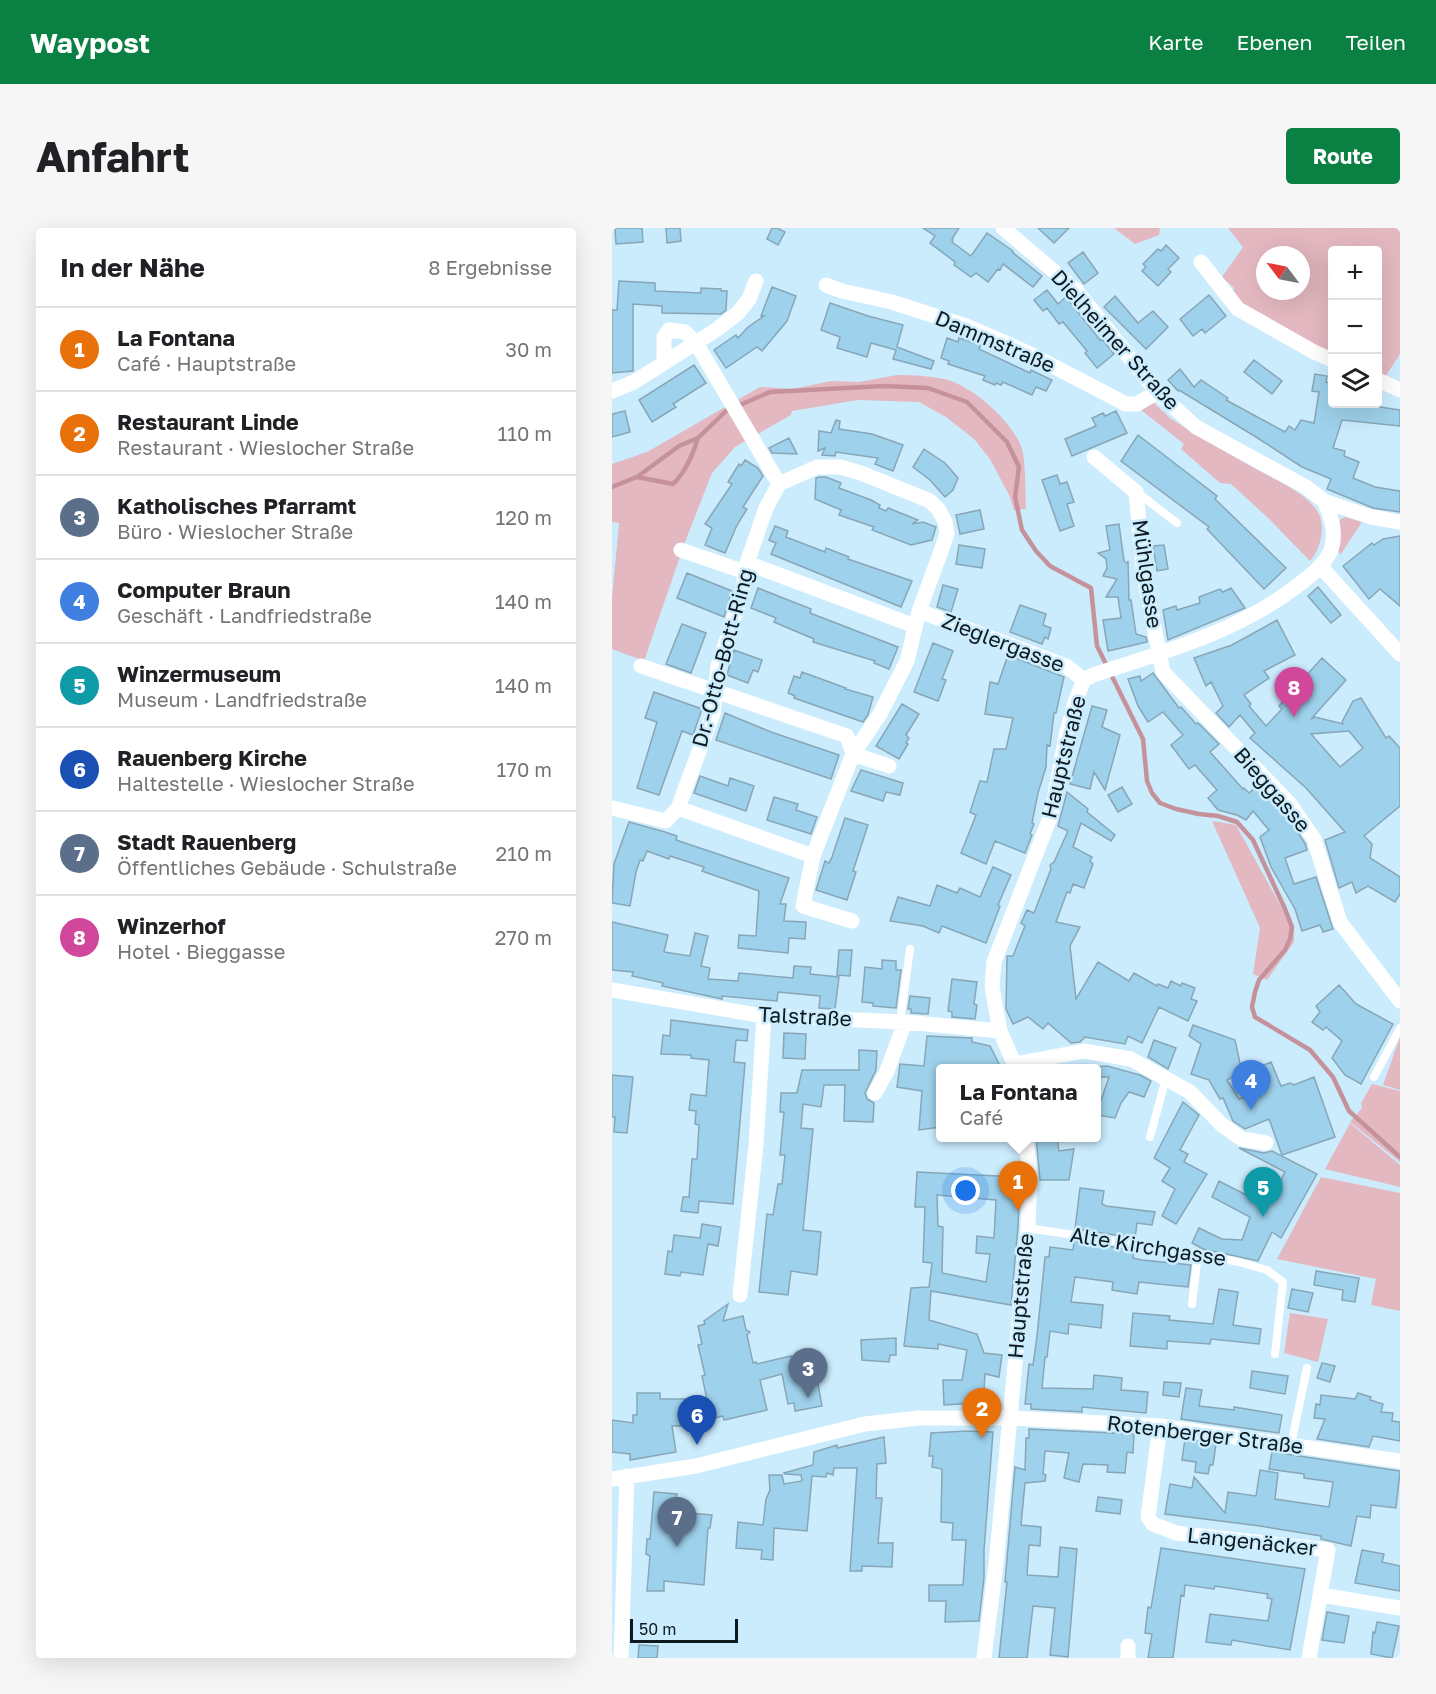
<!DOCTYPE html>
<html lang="de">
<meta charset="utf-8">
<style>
body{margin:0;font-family:"Golos Text",sans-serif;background:#f6f6f6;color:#202124}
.controls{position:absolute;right:18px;top:18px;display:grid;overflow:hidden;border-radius:6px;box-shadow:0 6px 24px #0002}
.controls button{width:54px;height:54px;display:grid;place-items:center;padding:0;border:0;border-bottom:2px solid #e0e0e0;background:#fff;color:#202124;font:30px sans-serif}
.compass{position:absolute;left:644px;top:18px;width:54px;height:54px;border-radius:50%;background:#fff;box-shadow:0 6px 24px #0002;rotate:302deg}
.scale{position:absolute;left:18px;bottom:15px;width:108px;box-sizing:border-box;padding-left:6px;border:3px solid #0d191f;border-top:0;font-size:16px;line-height:21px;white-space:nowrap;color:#0d191f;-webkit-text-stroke:4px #cbecfd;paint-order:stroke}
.you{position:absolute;left:354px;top:963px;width:21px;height:21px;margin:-15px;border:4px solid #fff;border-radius:50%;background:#1a73e8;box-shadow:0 0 0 9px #1a73e833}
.badge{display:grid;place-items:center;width:39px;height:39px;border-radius:50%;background:#0b8043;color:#fff;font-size:20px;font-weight:700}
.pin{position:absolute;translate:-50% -50px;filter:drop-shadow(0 2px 3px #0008)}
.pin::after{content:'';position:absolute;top:32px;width:21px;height:18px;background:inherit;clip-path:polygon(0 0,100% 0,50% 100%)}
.popup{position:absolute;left:324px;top:836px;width:165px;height:78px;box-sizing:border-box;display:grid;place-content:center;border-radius:6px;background:#fff;filter:drop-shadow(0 2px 4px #0005);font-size:20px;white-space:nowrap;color:#757577}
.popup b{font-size:22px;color:#202124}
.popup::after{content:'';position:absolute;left:50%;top:100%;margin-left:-12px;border:12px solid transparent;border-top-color:#fff}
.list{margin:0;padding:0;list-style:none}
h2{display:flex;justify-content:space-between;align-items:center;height:78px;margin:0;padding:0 24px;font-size:26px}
h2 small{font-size:20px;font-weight:400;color:#757577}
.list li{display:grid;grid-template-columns:39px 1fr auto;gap:18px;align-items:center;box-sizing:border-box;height:84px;padding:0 24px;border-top:2px solid #e0e0e0}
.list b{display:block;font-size:22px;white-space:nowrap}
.list p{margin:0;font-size:20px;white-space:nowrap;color:#757577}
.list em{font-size:20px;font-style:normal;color:#757577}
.icon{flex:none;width:33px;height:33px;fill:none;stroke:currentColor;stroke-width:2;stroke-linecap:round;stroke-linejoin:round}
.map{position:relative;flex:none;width:788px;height:1430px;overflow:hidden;border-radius:6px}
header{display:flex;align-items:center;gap:36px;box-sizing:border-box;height:84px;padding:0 30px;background:#0b8043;color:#fff}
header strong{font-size:28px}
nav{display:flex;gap:33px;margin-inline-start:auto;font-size:21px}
.intro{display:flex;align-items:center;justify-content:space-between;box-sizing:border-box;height:144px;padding:0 36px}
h1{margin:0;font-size:42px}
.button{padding:15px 27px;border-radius:6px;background:#0b8043;color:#fff;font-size:21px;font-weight:700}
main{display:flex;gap:36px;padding:0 36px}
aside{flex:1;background:#fff;border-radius:6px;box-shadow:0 6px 24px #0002}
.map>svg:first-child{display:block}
.green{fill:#e4b8c0;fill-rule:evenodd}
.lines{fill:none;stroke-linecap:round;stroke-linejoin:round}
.stream{stroke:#c5929c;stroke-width:4.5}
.building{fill:#9ed1eb;stroke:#87a6b7;stroke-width:1.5;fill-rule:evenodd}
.service{stroke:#fff;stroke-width:8}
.minor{stroke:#fff;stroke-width:15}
.labels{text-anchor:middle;stroke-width:5;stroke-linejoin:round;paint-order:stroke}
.street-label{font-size:21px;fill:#0d191f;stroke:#cbecfd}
</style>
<header>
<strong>Waypost</strong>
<nav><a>Karte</a><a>Ebenen</a><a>Teilen</a></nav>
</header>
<div class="intro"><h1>Anfahrt</h1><a class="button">Route</a></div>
<main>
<aside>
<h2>In der Nähe<small>8 Ergebnisse</small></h2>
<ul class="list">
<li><span class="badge" style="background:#e8710a">1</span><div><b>La Fontana</b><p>Café · Hauptstraße</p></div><em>30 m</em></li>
<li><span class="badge" style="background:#e8710a">2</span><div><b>Restaurant Linde</b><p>Restaurant · Wieslocher Straße</p></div><em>110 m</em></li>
<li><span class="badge" style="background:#5c6f8a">3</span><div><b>Katholisches Pfarramt</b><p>Büro · Wieslocher Straße</p></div><em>120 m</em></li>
<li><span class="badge" style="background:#3f7fe0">4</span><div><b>Computer Braun</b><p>Geschäft · Landfriedstraße</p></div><em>140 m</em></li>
<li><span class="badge" style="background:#0f9aa8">5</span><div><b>Winzermuseum</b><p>Museum · Landfriedstraße</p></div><em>140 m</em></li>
<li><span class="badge" style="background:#1a4fb4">6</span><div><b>Rauenberg Kirche</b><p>Haltestelle · Wieslocher Straße</p></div><em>170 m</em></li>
<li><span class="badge" style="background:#5c6f8a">7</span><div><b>Stadt Rauenberg</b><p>Öffentliches Gebäude · Schulstraße</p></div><em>210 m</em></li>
<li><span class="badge" style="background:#d1479c">8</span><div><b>Winzerhof</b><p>Hotel · Bieggasse</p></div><em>270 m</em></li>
</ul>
</aside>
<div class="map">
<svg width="788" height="1430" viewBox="0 0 788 1430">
<rect width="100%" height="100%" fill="#cbecfd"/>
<path class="green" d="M502,0H548L547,7L523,16Z
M616,0H788V126L771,152L766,149V22H720V129L620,69L622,60L610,49L631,19ZM653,27H689V63H653Z
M285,147C302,147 320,148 336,152C363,160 405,197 411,225C414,243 413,263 414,281L402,282L398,269L378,231L362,211L334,189L307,174L246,172L180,183L179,187L123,219L100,245L73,314L32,433L0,421V370L7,295L0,294V236L35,224L148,159L181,161L219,153L247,154Z
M542,175L558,190C585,208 614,224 642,240C663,252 689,262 704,281C715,296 709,321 698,333L656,290L619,256L608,255L569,221L572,216L529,182Z
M733,289L750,294L729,326L726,324L727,295L729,291Z
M600,593L624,597L682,702V714L655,752L641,746L648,700Z
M788,809V862L771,857Z
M760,856L788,863V934L738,894L750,880L749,875Z
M738,895L788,937V959L713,941Z
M709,949L788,965V1083L759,1077L764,1051L665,1031Z
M678,1085L716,1091L706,1134L672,1125Z"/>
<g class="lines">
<path class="stream" d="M25,249L61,256C74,244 81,226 86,210
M0,259L25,249L67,218L86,210L114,183L158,164L272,158L316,160L355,174L395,214L407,239L403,269L410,302L424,323L438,338L479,360L485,418L531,511L535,553L540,565L548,575L564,581L587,586L606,588L625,594L641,612L673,681L680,699L678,711L673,722L647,752L643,764L640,779L643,789L698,822L721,849L737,883L788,929"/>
</g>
<path class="building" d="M3,0H30L31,14L4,16Z
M54,0H68L69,13L55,15Z
M160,0H165L173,4L166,17L155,11Z
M311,0H347L340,11L341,12L340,14L359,28L375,5L401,23L400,24L430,48L421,59L391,36L388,42L386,41L376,54L364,45L359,49L342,37L343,34L318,15L323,8Z
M426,0H457L442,15Z
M554,17L567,30L556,41L559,44L546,58L530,43L534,39L531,36L546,21L549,23Z
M471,24L486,45L472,56L456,35Z
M7,53L43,55V63L89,65V60L109,61V63H115L114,82L109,86L50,85V78L21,76V143L0,145V82H5Z
M160,59L184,68L175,93L150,123L145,119L114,140L102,122L124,107L126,110L136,99L152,88H149Z
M435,62L446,76L454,69L488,112L490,111L502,126L485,140L473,125L475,123L451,94L447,96L435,80L431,83L422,72Z
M597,67L614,88L593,105L590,101L581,108L568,91Z
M503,68L526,95L541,83L556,99L534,121L492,79Z
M218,75L256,88L291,97L285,119L322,133L319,141L281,131L284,122L259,115L255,129L225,120L228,109L209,102Z
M335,110L346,114L347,110L369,117L367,121L418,145L419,142L440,152L434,163L424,159L420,167L391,154L389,157L384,155L383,157L371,152L373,148L336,136L337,133L329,130Z
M642,132L670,153L660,166L632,144Z
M82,137L94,155L61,176L64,179L40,194L27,172Z
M568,141L582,159L589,152L616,170L614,172L673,204L677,198L683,202L689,192L702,195L707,164L700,163L703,146L715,148L714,154L720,156V176H768V179L788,182V198L730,192L721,220L733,223L732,228L747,234L741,250L763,259L788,263V284L761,280L715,261L719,251L690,239L644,209L567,162L566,163L556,152Z
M13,183L18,204L0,209V186Z
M504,183L515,205L460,228L453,211L484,198L480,190L491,185L493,188Z
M224,192L228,193L227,201L260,206L291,217L281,243L263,236L266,230L224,224L223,228L210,227L213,220L206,223L207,203L219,205Z
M526,207L605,268L603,271L674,340L652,361L595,301L597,299L509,233Z
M177,210L185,226L160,225L157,220Z
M312,221L333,235L346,250L341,262L333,269L318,252L301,239Z
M133,232L146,240L151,248L131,279L135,281L125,297L113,325L93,317L100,300L93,296L120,256L116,254L127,236L129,238Z
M445,247L448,256L455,254L462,274L455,276L462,298L448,303L430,252Z
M207,249H214L229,255L227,260L259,272L268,277L267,280L274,283L276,280L306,292L300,296L311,294L324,299L320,312L299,317L260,302L262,299L227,287L229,282L203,271L204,250Z
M368,282L372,301L348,306L344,287Z
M507,296L512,333L515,335L516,333L517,372H519L524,406L534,409L535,414L496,423L491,392L509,390L506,369H494L505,351L491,348L495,340L494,331L486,325L498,322L494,298Z
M163,298L176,303L174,309L213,324L214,320L237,329L236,331L300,353L289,379L159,326L164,315L157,312Z
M788,308V378L768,361L757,371L731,338L760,315L762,317L771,311Z
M347,317L373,321L370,340L344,336Z
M552,317L556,341L545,343L541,318Z
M75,345L120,363L112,389L65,370Z
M331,357L346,361L339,384L325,379Z
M706,359L729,387L719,395L696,368Z
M146,360L199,381L198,385L286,419L277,441L262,435L263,433L201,414L202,411L162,394L164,390L139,380Z
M619,360L633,380L556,412L551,382L564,378L565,382L588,375L587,369L608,361L611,364Z
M408,377L434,386L431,397L439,400L436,411L433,409L430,416L398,404Z
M665,392L683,427L652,443L657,450L632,467L639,476L637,478L654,498L670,481L667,478L710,430L734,452L699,491L703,489L731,496L730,494L741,473L749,470L774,510L777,508L788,520V578L752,608L760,616L758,630L788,649V666L783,674L756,658L744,665L740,654L727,660L713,612L733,604L694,560L638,510L643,505L628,487L617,499L604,485L611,478L599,454L594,458L582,430L620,417ZM737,503L751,520L728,539L699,506Z
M70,396L94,405L79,445L54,436Z
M321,415L341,423L330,451L334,452L326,473L302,464Z
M122,422L150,432L146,444L141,442L136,455L115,447Z
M396,427L452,449L444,485H442L438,518L435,517L434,539L426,565L420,595L422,596L418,606L420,607L413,625L383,613L374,636L349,625L364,587L358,584L368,553L375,554L382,521H394L401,490L373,486L378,454L386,456Z
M190,444L234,460L233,461L261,469L256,487L251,494L182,470L183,468L176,465L182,448L188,450Z
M541,445L567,480L569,479L584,496L586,495L607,516L598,524L631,561L632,560L637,565L646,557L670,582L693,615L695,622L673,630L682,656L704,649L721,701L711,704L708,697L690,703L683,681L659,639L648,609L657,602L641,583L634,592L625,587L606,582L596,570L605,562L583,537L577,541L559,517L571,507L551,484L536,494L526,478L516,451L528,448L529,453Z
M42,464L90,481L81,507L70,503L47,567L25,560L45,494L33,490Z
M290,476L307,486L294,507L297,510L294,515L296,516L287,531L264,518Z
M480,478L495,482L490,499L508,507L493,562L482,544L478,561L458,556Z
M113,485L159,504L227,527L219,551L104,512Z
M249,542L291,555L288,567L274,564L271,573L239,563Z
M88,548L116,558L118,550L142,558L134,583L82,565Z
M510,559L520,576L506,584L496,567Z
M455,564L476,581L475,584L503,607L499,613L469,595L461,619L480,629L478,633L481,636L472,660L461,656L458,665L455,664L444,694L468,699L458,718L464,771L486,734L517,753L522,745L545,758L546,756L556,760L559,753L569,758L570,755L583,760L579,771L585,773L576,793L547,779L530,815L516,808L513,816L473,809L468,814L459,815L436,795L431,801L416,789L401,796L394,781L395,728H401L413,698L409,695L415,682L422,685L439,641L438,637L442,634L456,603L446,598Z
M162,569L186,576L184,582L205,589L199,606L155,592Z
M233,590L256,597L241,643L244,644L235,672L204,662L213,633L217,635L220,629Z
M17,594L53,604L65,608L64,612L177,650L168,676H174L172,693L194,694L193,711L177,710L176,725L126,720L127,707L144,708L147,663L90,643L92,639L58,628L57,631L35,623L31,633L28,632L24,644L18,678L0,675L2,636Z
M381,639L399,647L386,677L388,678L374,715L330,698L327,705L311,698L278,693L286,669L318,678L325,657L345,665L348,660L368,669Z
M0,694L56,707L52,724L78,728L83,705L96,708L89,738L98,740L96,751L126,753L127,745L181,750L182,738L199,739L198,746L227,749L223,781L207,780L208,768L166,764L165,773L110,768V771L50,758L51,755L20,748L21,744L0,742Z
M227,722H240L238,748L225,747Z
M270,732L284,733V742H289L284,780L261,778V775L250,774L253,739L270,741Z
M340,751L365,754L362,776L365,777L363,791L340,789V784L336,783Z
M727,757L744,776L781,796L749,856L733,847L720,830L730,813L714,799L711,802L700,794L708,784L704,778Z
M298,768L318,770L316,786L299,785V781H296Z
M59,792L136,802L135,813L124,812L122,834L133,835L121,976L87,973L86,985L69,983L71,969H77L80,931H85L87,897L83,896L84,883L77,882L79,866L94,868L97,832L79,830V827L49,826L51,807L58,808Z
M581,797L623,812L630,844L615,852L627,871L648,861L640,842L659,834L669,858L678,855L682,857L702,849L723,909L670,927L657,891L633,901L621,893L611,870L608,871L597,852L579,846L589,816L577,808Z
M172,805L194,806L193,831L171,830Z
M315,808L360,810V814L378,818L389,840H328V899L307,902L310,863L285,859L288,836L312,838Z
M542,812L564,820L556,841L536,829Z
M247,822L265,823L264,842L253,865L255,871L262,875L261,894L232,893L233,857H212L209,879L191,876L189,900L201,901L191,1002L209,1004L205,1047L179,1043L176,1067L147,1064L155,986L161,987L166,956H170L173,927H168L172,884H168L169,865H185L190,842H247Z
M495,838L528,847L539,853L532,869L517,864L509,875L503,890L484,887L497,849H484V840H462Z
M0,847L21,849L15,905L2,904L3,889H0Z
M571,874L587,887L568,922L576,926L572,934L595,946L564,996L550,988L563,961L550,953L558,940L542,930Z
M424,909H445L447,923L462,921L457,952H428Z
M627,920L652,925L660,923L705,946L669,1010L660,1004L646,1033L591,1021L580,1015L587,1000L610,1011L630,1012L638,989L600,969L607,953L646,973L652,964L660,968L673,944Z
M305,944L408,949L406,999L399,1077L319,1063L317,1092L365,1106L372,1125L390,1127L387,1149L373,1146L372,1162L364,1163L365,1175L332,1177L331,1152H350L355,1122L326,1116V1121L292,1118L299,1060L317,1059L320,1035L311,1034L313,979H303ZM325,967L384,972L382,1010L365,1008L364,1025L378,1026L374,1054L330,1045L331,999L326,998Z
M468,960L492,963L490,976L494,978L543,984L540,997L525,995L523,1010L463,1001Z
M90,996L109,999L106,1018L96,1016L91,1047L69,1044L68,1048L53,1046L56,1023L60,1024L62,1007L88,1010Z
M462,1013L522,1022L521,1030L530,1032L579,1037L576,1059L527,1054L525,1066L500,1062L501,1054L463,1049L459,1074L491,1077L489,1100L457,1096L456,1106L438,1103L435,1129H433L430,1160L481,1161L482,1147L510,1150L509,1162L536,1164L534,1185L470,1179V1184L419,1181V1176H413L417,1136L421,1137L425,1108L433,1029H437L438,1019L461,1022Z
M704,1043L747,1050L743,1074L730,1072L731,1062L702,1057Z
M607,1061L626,1064L621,1097L649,1101L647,1116L599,1111L598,1116L555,1113V1121L518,1118L521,1085L558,1088L557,1092L601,1096Z
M680,1061L701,1065L696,1084L676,1080Z
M116,1076L111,1093L131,1088L134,1102L138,1104L135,1107L141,1135L144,1134L145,1136L179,1128L186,1155L205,1151L210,1178L183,1183L182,1175L176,1176L170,1146L148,1152L155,1182L112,1192L111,1188L99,1191L90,1148L93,1147L86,1117L90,1116L86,1098L93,1096L92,1093Z
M284,1110V1127H278L277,1134L250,1132L249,1112Z
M710,1135L723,1138L718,1154L705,1150Z
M640,1143L676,1148L673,1166L638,1160Z
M552,1154L569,1155L567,1169L551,1167Z
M574,1160L590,1162L587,1178L622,1182V1179L670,1187L667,1205L569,1191Z
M25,1165H48V1171H73L74,1198H60L64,1224L18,1232V1226L0,1224V1192L21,1195V1187H25Z
M746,1165L759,1169L758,1172L771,1176L769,1184L781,1185L780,1193L788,1194V1213L761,1208L757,1219L705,1211L713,1191L702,1190L704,1176L708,1177L709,1167L743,1171Z
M417,1201L522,1206L521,1225L515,1224L513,1245L495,1244L496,1237L471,1236L467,1254L452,1250L457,1225L433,1223L431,1246L434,1247L433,1253L413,1255L409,1297L429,1299L428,1318L417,1317L415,1347L446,1349L448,1319L465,1321L456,1429L438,1427L443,1380L421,1378L415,1430H387L395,1354H393L403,1239L413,1242L414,1210H417Z
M355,1203L381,1204L372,1322V1350L367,1393L333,1394L334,1373H317V1357H351L354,1312H340L341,1295L329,1294L330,1241L320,1239L321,1228H317L319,1205Z
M272,1209L274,1235L265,1236L264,1270H270L266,1315H281L280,1339L250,1338V1343H238L245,1240H222L221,1247L215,1245L214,1249L200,1248L195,1303L162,1300L161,1332L149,1331L150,1322L124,1320L126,1294L151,1297L154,1271L158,1262L157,1247H170L172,1256L190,1253L189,1247L173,1246L172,1245L201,1237L202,1224L225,1217V1220Z
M573,1211L604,1216L601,1237H598L596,1246L583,1244L584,1234L570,1232Z
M660,1224L788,1243L784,1280L759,1277L758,1290L745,1288L739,1318L709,1311V1308L648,1298L553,1286L558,1256L580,1260L582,1249L613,1285L616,1264L644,1268L648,1242L666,1245L663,1271L717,1279L721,1254L692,1250V1246L657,1241Z
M42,1264L65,1266L63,1281H76V1285L100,1287L98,1300H96L92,1357L52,1353V1363H35L38,1328L34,1326L35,1311H38Z
M486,1269L510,1272L508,1286L484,1283Z
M549,1320L693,1341L678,1422L620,1412L619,1417L594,1414L598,1386L656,1393L660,1371L655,1370L656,1366L603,1358L602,1361L573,1357L572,1368L569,1367L561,1430H536L540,1406L533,1405L536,1379L539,1380Z
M750,1322L772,1326L770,1334L788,1338V1363L743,1355Z
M715,1384L737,1388L732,1415L710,1412Z
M765,1394L787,1398L780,1430L759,1426L761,1404L763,1405Z
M27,1417L46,1418L45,1430H26Z"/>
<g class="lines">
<path class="service" d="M526,265L565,295
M288,794L298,721
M762,849L788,800
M538,909L554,850
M416,1000L586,1026L627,1034L655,1042L671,1054L663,1126
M580,1076L586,1026
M679,1217L695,1140"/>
<path class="minor" d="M391,0L464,62L545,164L584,199L694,259L712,273
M589,34L626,81L702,124L720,132
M214,57L230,63L280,74L357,99L414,124L514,176H525L545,164
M52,134V109L57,102L73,104L84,115L167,256
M766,152L788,162
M0,163L22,154L104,102L126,85L137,71L144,53
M482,229L524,264L532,349L551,444L678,576L702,611L728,694L788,773
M69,322L133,344
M135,335L303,398
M708,338L788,426
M307,383L454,438L472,452
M29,438L235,508L241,526L277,538
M0,580L54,593L66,580L201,628
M66,580L101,486L106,438L129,369L135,335L154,280L167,256L205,239H228L249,245L318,273L327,282L333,294L335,305L332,315L307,383L295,433L268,486L241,526L201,628L191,678L240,693
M0,762L152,788L293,794L388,803
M403,836L472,823L519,831L578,864L610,897L630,911L654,915
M404,840L388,803L380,759L382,734L439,587L454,508L463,474L472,452L481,447C552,424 625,404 685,358C697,349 713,337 719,322C725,305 719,288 712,273L759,289L788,294
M263,865L275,843L293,794
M128,1067L144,917L152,788
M548,1198L536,1289L541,1296L564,1305L716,1322L697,1430
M0,1251L84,1238L253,1196L307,1190H398L548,1198L788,1233
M709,1367L788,1380
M9,1430L15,1248
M372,1430L384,1336L416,1000L418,947L414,910
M516,1430V1418"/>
</g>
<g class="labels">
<g class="street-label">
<text transform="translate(503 112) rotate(48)" y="7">Dielheimer Straße</text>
<text transform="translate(383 114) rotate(23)" y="7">Dammstraße</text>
<text transform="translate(535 346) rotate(82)" y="7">Mühlgasse</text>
<text transform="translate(391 415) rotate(21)" y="7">Zieglergasse</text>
<text transform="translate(111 430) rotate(-75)" y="7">Dr.-Otto-Bott-Ring</text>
<text transform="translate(452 529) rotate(-76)" y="7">Hauptstraße</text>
<text transform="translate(660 562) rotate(49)" y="7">Bieggasse</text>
<text transform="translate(193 789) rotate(3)" y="7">Talstraße</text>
<text transform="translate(536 1019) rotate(9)" y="7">Alte Kirchgasse</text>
<text transform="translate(409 1068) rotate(-85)" y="7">Hauptstraße</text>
<text transform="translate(593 1207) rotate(7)" y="7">Rotenberger Straße</text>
<text transform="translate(640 1314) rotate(6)" y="7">Langenäcker</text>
</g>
</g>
</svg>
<div class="controls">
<button>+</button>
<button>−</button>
<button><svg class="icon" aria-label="layers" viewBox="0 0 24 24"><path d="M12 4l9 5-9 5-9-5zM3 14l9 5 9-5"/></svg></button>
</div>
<svg class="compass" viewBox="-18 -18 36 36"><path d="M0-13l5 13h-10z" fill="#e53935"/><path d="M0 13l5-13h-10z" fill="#757577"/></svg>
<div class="scale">50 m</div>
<div class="you"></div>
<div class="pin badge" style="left:406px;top:983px;background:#e8710a">1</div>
<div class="popup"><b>La Fontana</b>Café</div>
<div class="pin badge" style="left:370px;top:1210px;background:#e8710a">2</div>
<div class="pin badge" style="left:196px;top:1170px;background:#5c6f8a">3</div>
<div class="pin badge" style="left:639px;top:882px;background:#3f7fe0">4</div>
<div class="pin badge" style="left:651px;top:989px;background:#0f9aa8">5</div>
<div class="pin badge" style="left:85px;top:1217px;background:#1a4fb4">6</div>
<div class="pin badge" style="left:65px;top:1319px;background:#5c6f8a">7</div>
<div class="pin badge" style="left:682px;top:489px;background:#d1479c">8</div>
</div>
</main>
